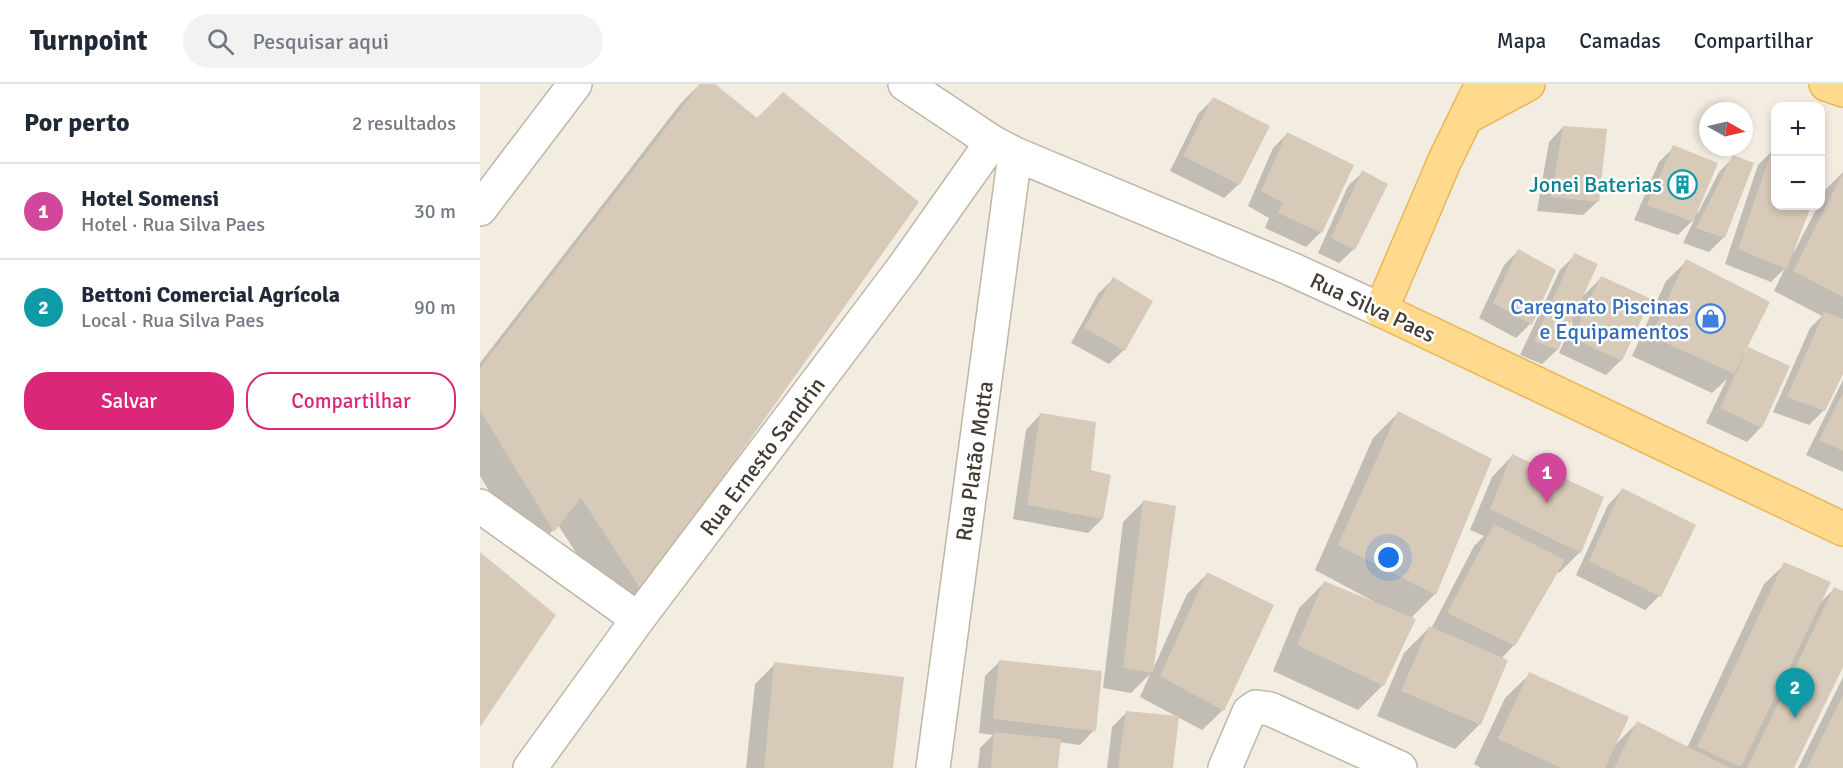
<!DOCTYPE html>
<html lang="pt">
<meta charset="utf-8">
<style>
body{margin:0;font-family:Signika,sans-serif;background:#f2f2f3;color:#1f2937}
.controls{position:absolute;right:18px;top:18px;display:grid;overflow:hidden;border-radius:12px;box-shadow:0 3px 9px #0003}
.controls button{width:54px;height:54px;display:grid;place-items:center;padding:0;border:0;border-bottom:2px solid #e0e1e3;background:#fff;color:#1f2937;font:30px sans-serif}
.compass{position:absolute;left:1219px;top:18px;width:54px;height:54px;border-radius:50%;background:#fff;box-shadow:0 3px 9px #0003;rotate:98deg}
.you{position:absolute;left:909px;top:474px;width:21px;height:21px;margin:-15px;border:4px solid #fff;border-radius:50%;background:#1a73e8;box-shadow:0 0 0 9px #1a73e833}
.badge{display:grid;place-items:center;width:39px;height:39px;border-radius:50%;background:#db2777;color:#fff;font-size:20px;font-weight:700}
.pin{position:absolute;translate:-50% -50px;filter:drop-shadow(0 2px 3px #0008)}
.pin::after{content:'';position:absolute;top:32px;width:21px;height:18px;background:inherit;clip-path:polygon(0 0,100% 0,50% 100%)}
.list{margin:0;padding:0;list-style:none}
h2{display:flex;justify-content:space-between;align-items:center;height:78px;margin:0;padding:0 24px;font-size:26px}
h2 small{font-size:20px;font-weight:400;color:#747a83}
.list li{display:grid;grid-template-columns:39px 1fr auto;gap:18px;align-items:center;box-sizing:border-box;height:96px;padding:0 24px;border-top:2px solid #e0e1e3}
.list b{display:block;font-size:22px;white-space:nowrap}
.list p{margin:0;font-size:20px;white-space:nowrap;color:#747a83}
.list em{font-size:20px;font-style:normal;color:#747a83}
.actions{display:flex;gap:12px;padding:18px 24px}
.actions a{flex:1;padding:14px 0;border:2px solid #db2777;border-radius:24px;text-align:center;font-size:21px;color:#db2777}
.actions .main{background:#db2777;color:#fff}
.icon{flex:none;width:33px;height:33px;fill:none;stroke:currentColor;stroke-width:2;stroke-linecap:round;stroke-linejoin:round}
.map{position:relative;flex:none;width:1363px;height:684px;overflow:hidden}
header{display:flex;align-items:center;gap:36px;box-sizing:border-box;height:84px;padding:0 30px;background:#fff;border-bottom:2px solid #e0e1e3}
header strong{font-size:28px}
nav{display:flex;gap:33px;margin-inline-start:auto;font-size:21px}
.search{width:420px;height:54px;background:#f2f2f3;display:flex;align-items:center;gap:15px;box-sizing:border-box;padding:0 21px;border-radius:33px;color:#747a83;font-size:22px}
main{display:flex}
aside{flex:1;background:#fff}
.map>svg:first-child{display:block}
.shadow{fill:#0003}
.building{fill:#d7cab9}
.lines{fill:none;stroke-linecap:round;stroke-linejoin:round}
.minor-casing{stroke:#c0b6a6;stroke-width:36}
.major-casing{stroke:#ebb756;stroke-width:36}
.minor{stroke:#fff;stroke-width:33}
.major{stroke:#ffd98d;stroke-width:33}
.labels{text-anchor:middle;stroke-width:5;stroke-linejoin:round;paint-order:stroke}
.culture-label{font-size:22px;fill:#0d838f;stroke:#fff;text-anchor:end}
.shop-label{font-size:22px;fill:#366cbe;stroke:#fff;text-anchor:end}
.street-label{font-size:22px;fill:#433b32;stroke:#fff}
</style>
<header>
<strong>Turnpoint</strong>
<div class="search"><svg class="icon" aria-label="search" viewBox="0 0 24 24"><circle cx="10" cy="10" r="6"/><path d="M15 15l6 6"/></svg>Pesquisar aqui</div>
<nav><a>Mapa</a><a>Camadas</a><a>Compartilhar</a></nav>
</header>
<main>
<aside>
<h2>Por perto<small>2 resultados</small></h2>
<ul class="list">
<li><span class="badge" style="background:#d1479c">1</span><div><b>Hotel Somensi</b><p>Hotel · Rua Silva Paes</p></div><em>30 m</em></li>
<li><span class="badge" style="background:#0f9aa8">2</span><div><b>Bettoni Comercial Agrícola</b><p>Local · Rua Silva Paes</p></div><em>90 m</em></li>
</ul>
<div class="actions"><a class="main">Salvar</a><a>Compartilhar</a></div>
</aside>
<div class="map">
<svg width="1363" height="684" viewBox="0 0 1363 684">
<rect width="100%" height="100%" fill="#f2ece1"/>
<path class="shadow" d="M220,0H232L161,506L137,531L78,441L49,472L0,392V279L201,19Z
M733,15L759,100L744,114L690,87L718,30Z
M1083,43L1118,117L1103,131L1057,127L1069,58Z
M807,50L841,148L826,163L785,144L789,134L768,122L793,64Z
M1194,63L1216,128L1218,129L1239,88L1254,73L1244,153L1229,168L1203,159L1215,134L1198,151L1154,136L1179,78Z
M1292,67L1296,122H1330L1312,167L1314,168L1338,122H1340V116L1346,105L1363,88V286L1344,326L1329,341L1293,328L1330,244L1342,232L1294,207L1305,184L1291,198L1245,180L1278,81Z
M883,88L874,165L859,179L838,169L868,102Z
M1038,167L1050,240L1036,254L999,234L1024,181Z
M1095,171L1102,213L1121,194L1141,276L1126,291L1079,269L1093,238L1090,237L1077,266L1062,280L1040,271L1080,186Z
M1207,177L1262,271L1269,265L1281,343L1267,358L1226,339L1247,295L1232,309L1152,272L1186,197Z
M633,195L644,266L629,280L591,259L618,210Z
M1363,296V388L1326,371Z
M918,329L1010,375L954,511L931,534L903,601L878,626L793,587L819,524L844,499L892,519L893,517L835,486L893,354Z
M560,331L609,387L622,435L608,449L533,435L546,346Z
M1032,372L1100,468L1079,489L1077,487L1034,561L1021,575L1000,640L975,665L897,632L924,569L949,544L951,545L994,462L1004,452L990,446L1012,393Z
M1142,406L1179,512L1165,526L1096,491L1128,421Z
M664,417L673,585L707,510L727,490L743,626L722,646L660,613L670,590L651,609L623,604L643,438Z
M1305,480L1339,520L1354,505L1363,509V580L1312,684H1001L994,680L1025,614L1050,590L1134,662L1157,639L1207,664L1284,500Z
M520,577L614,646L600,661L579,658L576,684H498L500,664L513,651L499,649L505,592Z
M295,580L411,684H266L275,600Z
M1363,593V684H1318Z
M647,628L691,684H627L632,643Z"/>
<path class="building" d="M220,0H235L277,34L303,8L439,118L162,507L101,414L74,448L0,326V284Z
M733,13L790,42L760,101L703,72Z
M1083,42L1127,45L1119,118L1071,113Z
M807,48L874,81L842,149L798,129L803,119L781,107Z
M1193,61L1238,79L1213,138L1167,121Z
M1292,65L1296,67V122H1331L1307,185L1258,165Z
M1253,71L1274,79L1245,154L1216,144Z
M882,86L908,100L875,166L851,154Z
M1363,89V213L1313,187Z
M1038,165L1076,186L1052,241L1013,219Z
M1094,169L1118,180L1078,266L1054,257Z
M1206,175L1290,218L1254,290L1171,252Z
M1121,192L1171,215L1142,277L1092,254Z
M633,193L673,217L645,267L604,244Z
M1344,228L1363,235V290L1345,327L1307,313Z
M1268,263L1310,282L1282,344L1240,324Z
M1363,309V367L1339,356Z
M918,327L1012,375L956,511L858,461Z
M560,329L616,338L611,386L631,391L623,435L547,421Z
M1032,370L1124,413L1101,469L1010,425Z
M1142,404L1216,441L1181,513L1109,477Z
M663,416L696,422L673,589L643,584Z
M1014,440L1085,476L1035,562L967,529Z
M0,468L76,531L0,643Z
M1304,478L1351,498L1261,683L1217,663Z
M727,488L794,521L744,627L680,592Z
M844,497L936,535L904,602L817,561Z
M1354,503L1363,507V583L1314,684H1267Z
M949,542L1028,576L1001,641L921,607Z
M519,576L622,587L616,647L513,635Z
M294,578L424,593L413,684H284Z
M1049,588L1149,633L1125,684H1081L1018,655Z
M1363,611V684H1327Z
M646,627L699,632L693,684H638Z
M1157,637L1250,684H1134Z
M514,648L581,655L578,684H511Z"/>
<g class="lines">
<defs>
<path id="minor" d="M425,0L512,58L535,70L811,185L901,226
M0,125L95,0
M0,422L158,535
M50,684L158,535L423,184L512,58
M453,684L535,70
M745,684L769,628L776,623L790,625L920,684"/>
<path id="major" d="M1002,0L965,76L901,226L1363,445
M1346,0L1363,6
M987,33L1048,0"/>
</defs>
<use href="#minor" class="minor-casing"/>
<use href="#major" class="major-casing"/>
<use href="#minor" class="minor"/>
<use href="#major" class="major"/>
</g>
<defs>
<symbol id="building-ring" viewBox="-11 -11 22 22"><circle r="9.5" fill="#fff" stroke="#0f9aa8" stroke-width="1.5"/><path d="M-4-6H4V6H1V3H-1V6H-4ZM-2.5-4.3h1.7v1.8h-1.7ZM.8-4.3h1.7v1.8H.8ZM-2.5-1h1.7V.8h-1.7ZM.8-1h1.7V.8H.8Z" fill="#0f9aa8"/></symbol>
<symbol id="shop-ring" viewBox="-11 -11 22 22"><circle r="9.5" fill="#fff" stroke="#3f7fe0" stroke-width="1.5"/><path d="M-5-2.5h2.3a2.7 3.5 0 0 1 5.4 0H5L5.5 6h-11ZM-1.5-2.5h3a1.5 2.3 0 0 0-3 0Z" fill="#3f7fe0"/></symbol>
</defs>
<g fill-rule="evenodd">
<use href="#building-ring" x="1186" y="84" width="33" height="33"/>
<use href="#shop-ring" x="1214" y="218" width="33" height="33"/>
</g>
<g class="labels">
<g class="culture-label">
<text x="1182" y="108">Jonei Baterias</text>
</g>
<g class="shop-label">
<text x="1209" y="230">Caregnato Piscinas<tspan x="1209" dy="25">e Equipamentos</tspan></text>
</g>
<g class="street-label">
<text transform="translate(893 223) rotate(25)" y="8">Rua Silva Paes</text>
<text transform="translate(282 372) rotate(-53)" y="8">Rua Ernesto Sandrin</text>
<text transform="translate(494 377) rotate(-82)" y="8">Rua Platão Motta</text>
</g>
</g>
</svg>
<div class="controls">
<button>+</button>
<button>−</button>
</div>
<svg class="compass" viewBox="-18 -18 36 36"><path d="M0-13l5 13h-10z" fill="#e53935"/><path d="M0 13l5-13h-10z" fill="#747a83"/></svg>
<div class="you"></div>
<div class="pin badge" style="left:1067px;top:419px;background:#d1479c">1</div>
<div class="pin badge" style="left:1315px;top:634px;background:#0f9aa8">2</div>
</div>
</main>
